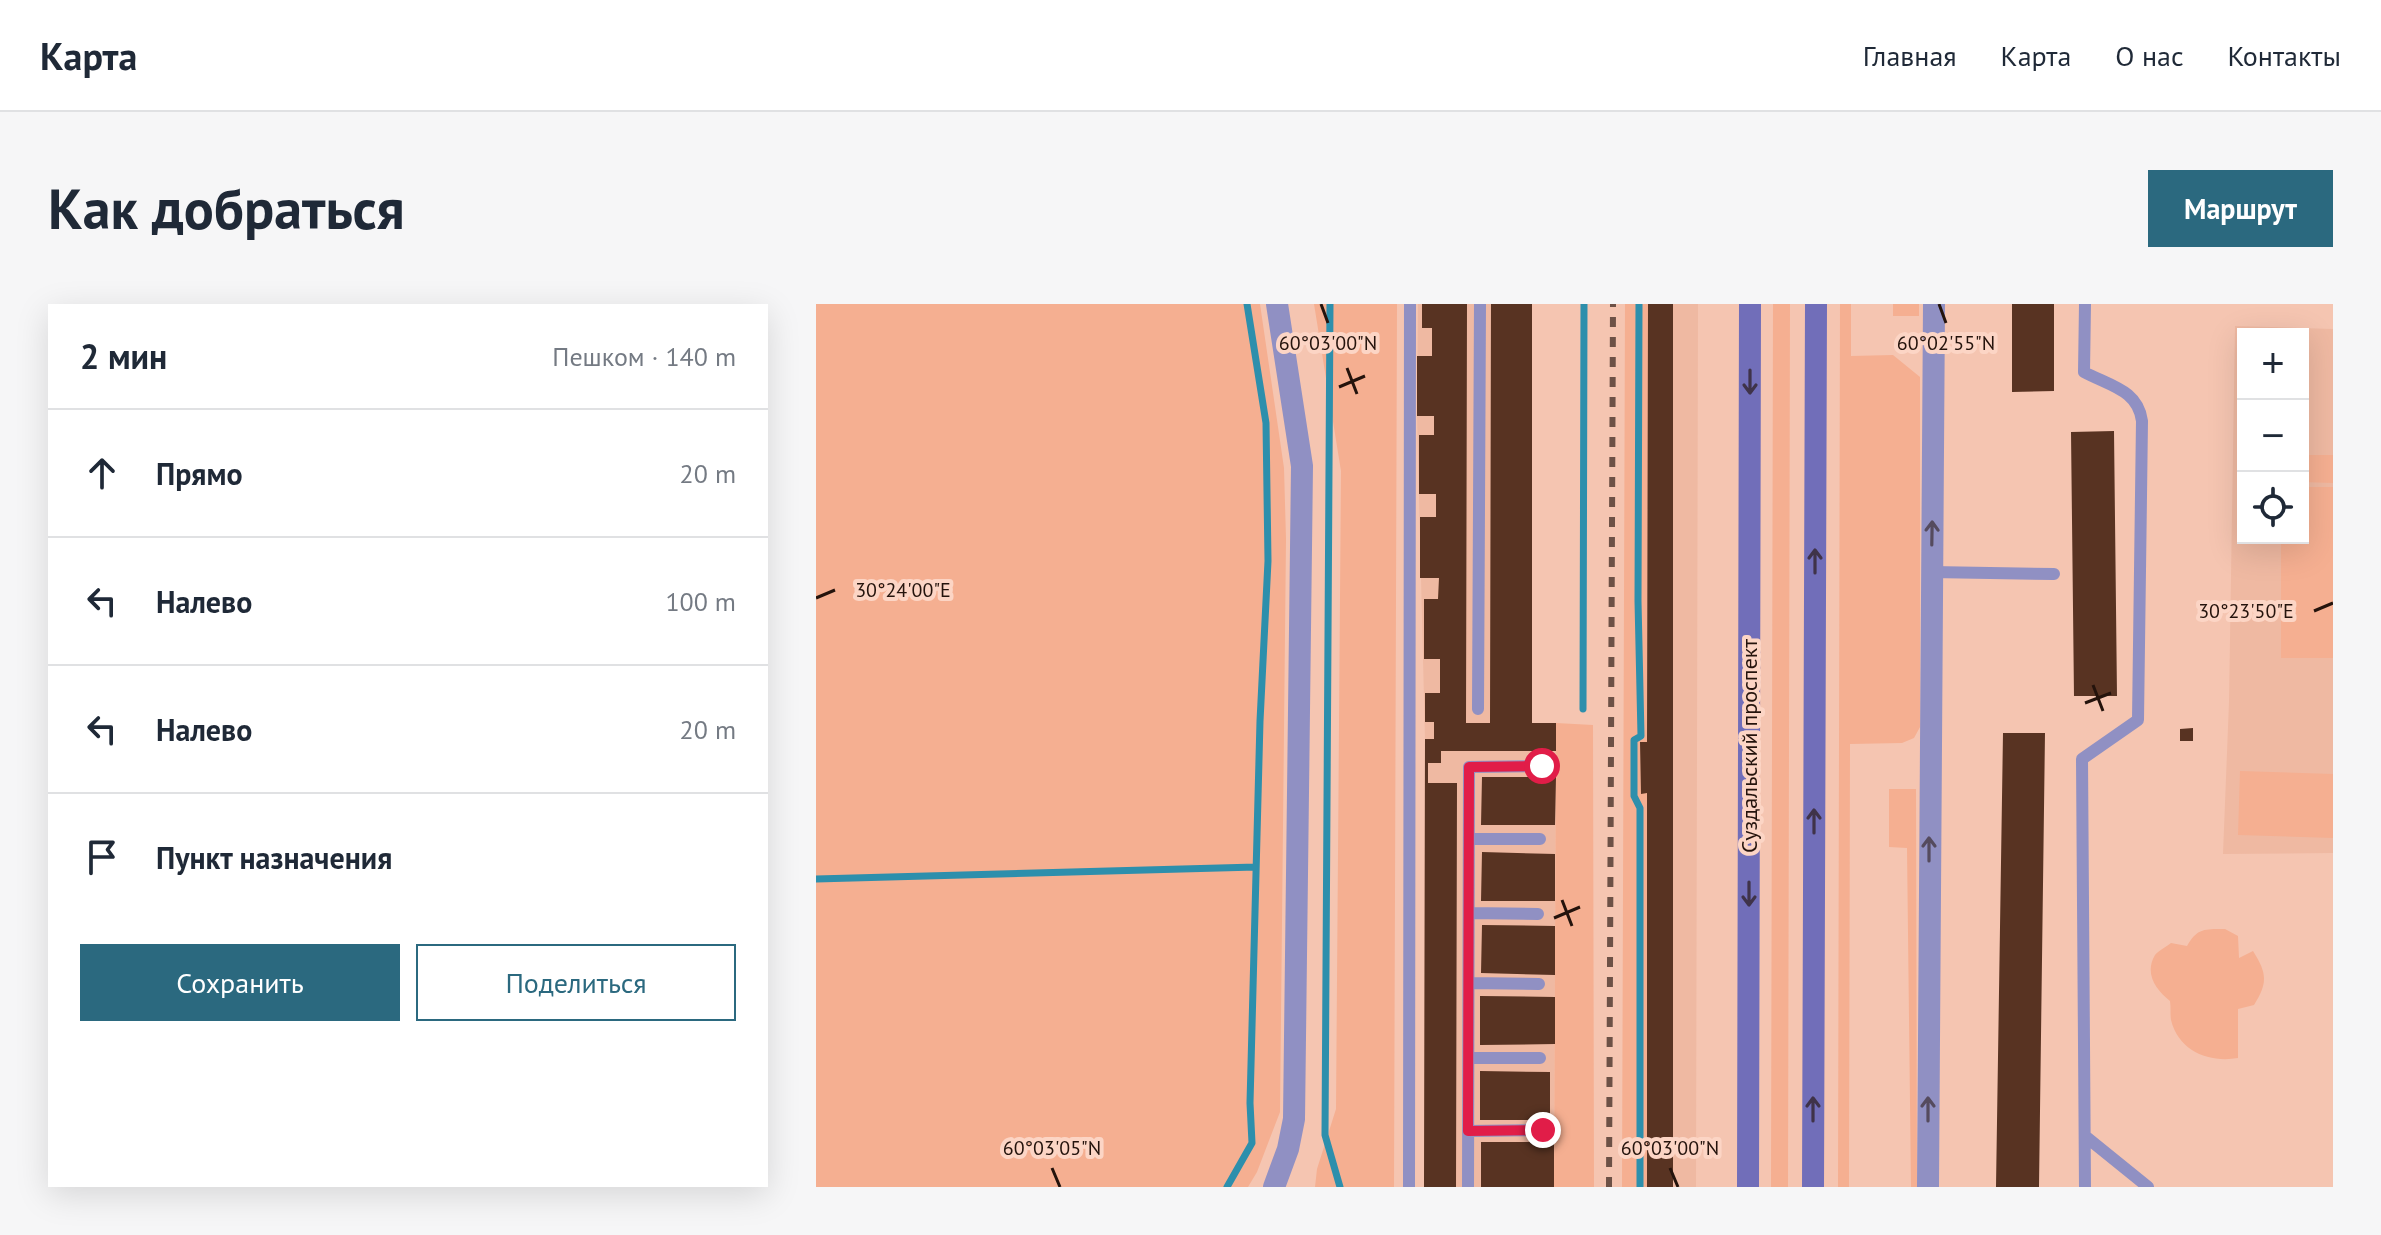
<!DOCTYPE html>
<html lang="ru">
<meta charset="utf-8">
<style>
body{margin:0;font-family:"PT Sans",sans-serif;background:#f6f6f7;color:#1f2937}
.controls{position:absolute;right:24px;top:24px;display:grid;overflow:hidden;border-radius:0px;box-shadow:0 8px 32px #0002}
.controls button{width:72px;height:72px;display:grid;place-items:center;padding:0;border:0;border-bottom:2px solid #e0e1e3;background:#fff;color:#1f2937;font:40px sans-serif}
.stop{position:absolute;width:24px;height:24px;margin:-18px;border:6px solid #e11d48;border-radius:50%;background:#fff}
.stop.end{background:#e11d48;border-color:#fff;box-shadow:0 2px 8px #0008}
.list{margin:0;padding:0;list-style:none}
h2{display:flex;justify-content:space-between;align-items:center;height:104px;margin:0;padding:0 32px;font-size:34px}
h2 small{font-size:26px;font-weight:400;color:#747a83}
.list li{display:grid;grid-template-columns:52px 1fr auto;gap:24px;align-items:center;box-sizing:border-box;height:128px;padding:0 32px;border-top:2px solid #e0e1e3}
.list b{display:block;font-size:30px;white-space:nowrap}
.list em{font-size:26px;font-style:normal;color:#747a83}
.actions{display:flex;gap:16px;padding:24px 32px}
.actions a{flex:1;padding:18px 0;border:2px solid #2b697f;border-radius:0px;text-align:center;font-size:28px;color:#2b697f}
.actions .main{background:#2b697f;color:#fff}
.icon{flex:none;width:44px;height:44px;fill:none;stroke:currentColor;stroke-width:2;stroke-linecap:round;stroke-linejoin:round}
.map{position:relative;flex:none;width:1517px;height:883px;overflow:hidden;border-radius:0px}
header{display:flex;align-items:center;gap:48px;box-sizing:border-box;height:112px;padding:0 40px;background:#fff;border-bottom:2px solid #e0e1e3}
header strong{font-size:38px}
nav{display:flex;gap:44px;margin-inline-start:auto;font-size:28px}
.intro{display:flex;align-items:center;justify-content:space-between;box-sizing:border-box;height:192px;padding:0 48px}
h1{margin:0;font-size:56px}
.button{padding:20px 36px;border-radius:0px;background:#2b697f;color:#fff;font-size:28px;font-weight:700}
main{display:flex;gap:48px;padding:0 48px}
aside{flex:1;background:#fff;border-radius:0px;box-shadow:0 8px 32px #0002}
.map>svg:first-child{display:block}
.built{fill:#efb9a2;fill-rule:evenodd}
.green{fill:#f5af91}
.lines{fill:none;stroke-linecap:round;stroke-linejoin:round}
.stream{stroke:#2d8fac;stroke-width:7}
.building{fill:#583322}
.service{stroke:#9090c3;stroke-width:12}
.minor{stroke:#9090c3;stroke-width:22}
.secondary{stroke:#716eb9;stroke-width:22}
.rail{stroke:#6d5146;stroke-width:6;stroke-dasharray:10 10;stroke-linecap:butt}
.oneway{stroke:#3f3349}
.oneway2{stroke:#554b5e}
.route{stroke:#e11d48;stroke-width:10}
.ticks{fill:none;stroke:#24130c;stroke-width:3}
.labels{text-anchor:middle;stroke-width:8;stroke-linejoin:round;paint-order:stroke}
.street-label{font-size:22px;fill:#24130c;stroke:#fcd5c5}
.ticks-label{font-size:20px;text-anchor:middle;fill:#24130c;stroke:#fcd5c5;stroke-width:8;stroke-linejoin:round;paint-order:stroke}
</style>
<header>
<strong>Карта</strong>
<nav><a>Главная</a><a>Карта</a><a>О нас</a><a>Контакты</a></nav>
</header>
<div class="intro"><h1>Как добраться</h1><a class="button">Маршрут</a></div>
<main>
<aside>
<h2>2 мин<small>Пешком · 140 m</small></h2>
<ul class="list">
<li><svg class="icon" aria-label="ahead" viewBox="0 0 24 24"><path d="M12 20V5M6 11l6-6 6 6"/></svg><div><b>Прямо</b></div><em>20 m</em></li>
<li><svg class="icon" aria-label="left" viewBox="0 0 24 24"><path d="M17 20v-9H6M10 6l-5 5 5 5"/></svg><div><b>Налево</b></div><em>100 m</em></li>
<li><svg class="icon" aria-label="left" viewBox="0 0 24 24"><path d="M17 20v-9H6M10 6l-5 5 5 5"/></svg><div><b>Налево</b></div><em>20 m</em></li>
<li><svg class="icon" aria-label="arrive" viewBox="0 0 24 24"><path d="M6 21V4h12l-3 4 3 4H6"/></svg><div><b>Пункт назначения</b></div></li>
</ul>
<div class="actions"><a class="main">Сохранить</a><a>Поделиться</a></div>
</aside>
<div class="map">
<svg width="1517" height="883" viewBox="0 0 1517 883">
<rect width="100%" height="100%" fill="#f5c5b1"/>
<path class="built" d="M602,0H716V419H740L738,883H608L609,435L601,112Z
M832,0H882L880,883H831L824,438Z
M1419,22L1517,25V549L1407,550L1413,398ZM1427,30H1487V234H1427Z"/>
<path class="green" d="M0,0H444L468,164L470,235L464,808L441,868L432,883H0Z
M498,0H581L578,883H499L501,865L520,805L525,167Z
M809,0H832L831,438L824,439L825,489H831V883H806Z
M957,0H974L972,883H955Z
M1024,0H1035V52L1077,51L1104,73V423L1098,434L1086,439L1034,440L1033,883H1022Z
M1077,0H1103V12H1077Z
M1487,151H1517V179L1487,178Z
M1487,183H1517V354H1465V234H1487Z
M740,419L777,421L778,883H738Z
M1424,467L1517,470V534L1422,531Z
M1073,485H1100L1101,883H1095L1091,544L1073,543Z
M1409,625L1422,632L1423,654L1437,647C1451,669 1452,679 1438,701L1422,705V754C1394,759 1363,748 1355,716C1354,710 1355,703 1354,697C1340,686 1328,670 1339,651C1342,647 1350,643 1355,639L1371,642C1381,624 1389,625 1409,625Z"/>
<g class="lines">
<path class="stream" d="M514,0L509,831L524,883
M823,0L822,297L825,432L818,436V492L824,504V883
M767,405L768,0
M0,575L440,563
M411,883L436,839L434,799L444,417L452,257L450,119L431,0"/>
</g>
<path class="building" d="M606,0H651L650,419H674L675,0H716V419H740V447H625V459H612V479H641L640,883H608L609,435H618V418H609V389H624V355H608V295H622L623,274H604V213H620V190H603V131H618V112H601V52H616V24H606Z
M832,0H857V883H831V489L825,490L824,438H831Z
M1196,0H1238V87L1196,88Z
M1298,127L1301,392H1258L1255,128Z
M1377,424V437H1364V425Z
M1187,429H1229L1223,883H1180Z
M666,473H740L739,521H665Z
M666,548L739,550V597H665Z
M666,621L739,622V671L665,669Z
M664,692L739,693V740L664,741Z
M664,767L734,768V816H664Z
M665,838H738V883H665Z"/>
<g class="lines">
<path class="service" d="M1269,0L1268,68C1294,82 1322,86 1326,117L1322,416L1266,455L1269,883
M1115,268L1238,270
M662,405L664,0
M654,535H724
M653,609L722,610
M653,679L723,680
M653,754H724
M652,827L727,826
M1269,832L1332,883
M593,883L594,0
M652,883L653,463L726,462"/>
<path class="minor" d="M458,883L472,845L478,815L486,162L461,0
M1112,883L1118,0"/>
<path class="secondary" d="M932,883L934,0
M997,883L1000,0"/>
<path class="rail" d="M793,883L797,0"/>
</g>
<defs><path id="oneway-shaft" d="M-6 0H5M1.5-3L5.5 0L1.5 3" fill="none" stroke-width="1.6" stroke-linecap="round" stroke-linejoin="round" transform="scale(2)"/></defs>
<g class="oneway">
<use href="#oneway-shaft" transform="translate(934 78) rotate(90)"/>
<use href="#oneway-shaft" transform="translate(999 257) rotate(-90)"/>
<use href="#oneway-shaft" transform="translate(998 517) rotate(-90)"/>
<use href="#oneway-shaft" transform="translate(933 590) rotate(90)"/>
<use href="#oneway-shaft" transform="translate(997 805) rotate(-90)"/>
</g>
<g class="oneway2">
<use href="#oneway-shaft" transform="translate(1116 229) rotate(-89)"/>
<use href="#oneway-shaft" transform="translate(1113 545) rotate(-90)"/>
<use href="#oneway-shaft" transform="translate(1112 805) rotate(-90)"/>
</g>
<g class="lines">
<path class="route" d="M726,462L653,463L652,827L727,826"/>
</g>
<path class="ticks" d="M505,0L512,19M1123,0L1130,19M531,64L541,90M523,83L549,72M0,294L19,286M1498,307L1517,299M1277,381L1287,407M1269,399L1295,389M746,596L756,622M738,614L764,603M236,864L244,883M854,864L862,883"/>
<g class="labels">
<g class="street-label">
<text transform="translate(933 442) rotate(-90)" y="8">Суздальский проспект</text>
</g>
</g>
<g class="ticks-label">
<text x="512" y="46">60°03'00"N</text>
<text x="1130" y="46">60°02'55"N</text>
<text x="87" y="293">30°24'00"E</text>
<text x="1430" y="314">30°23'50"E</text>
<text x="236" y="851">60°03'05"N</text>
<text x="854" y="851">60°03'00"N</text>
</g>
</svg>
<div class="controls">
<button>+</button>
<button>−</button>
<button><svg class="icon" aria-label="locate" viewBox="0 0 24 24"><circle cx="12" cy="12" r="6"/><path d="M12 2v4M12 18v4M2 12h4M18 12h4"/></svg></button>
</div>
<div class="stop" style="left:726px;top:462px"></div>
<div class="stop end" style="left:727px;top:826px"></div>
</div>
</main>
